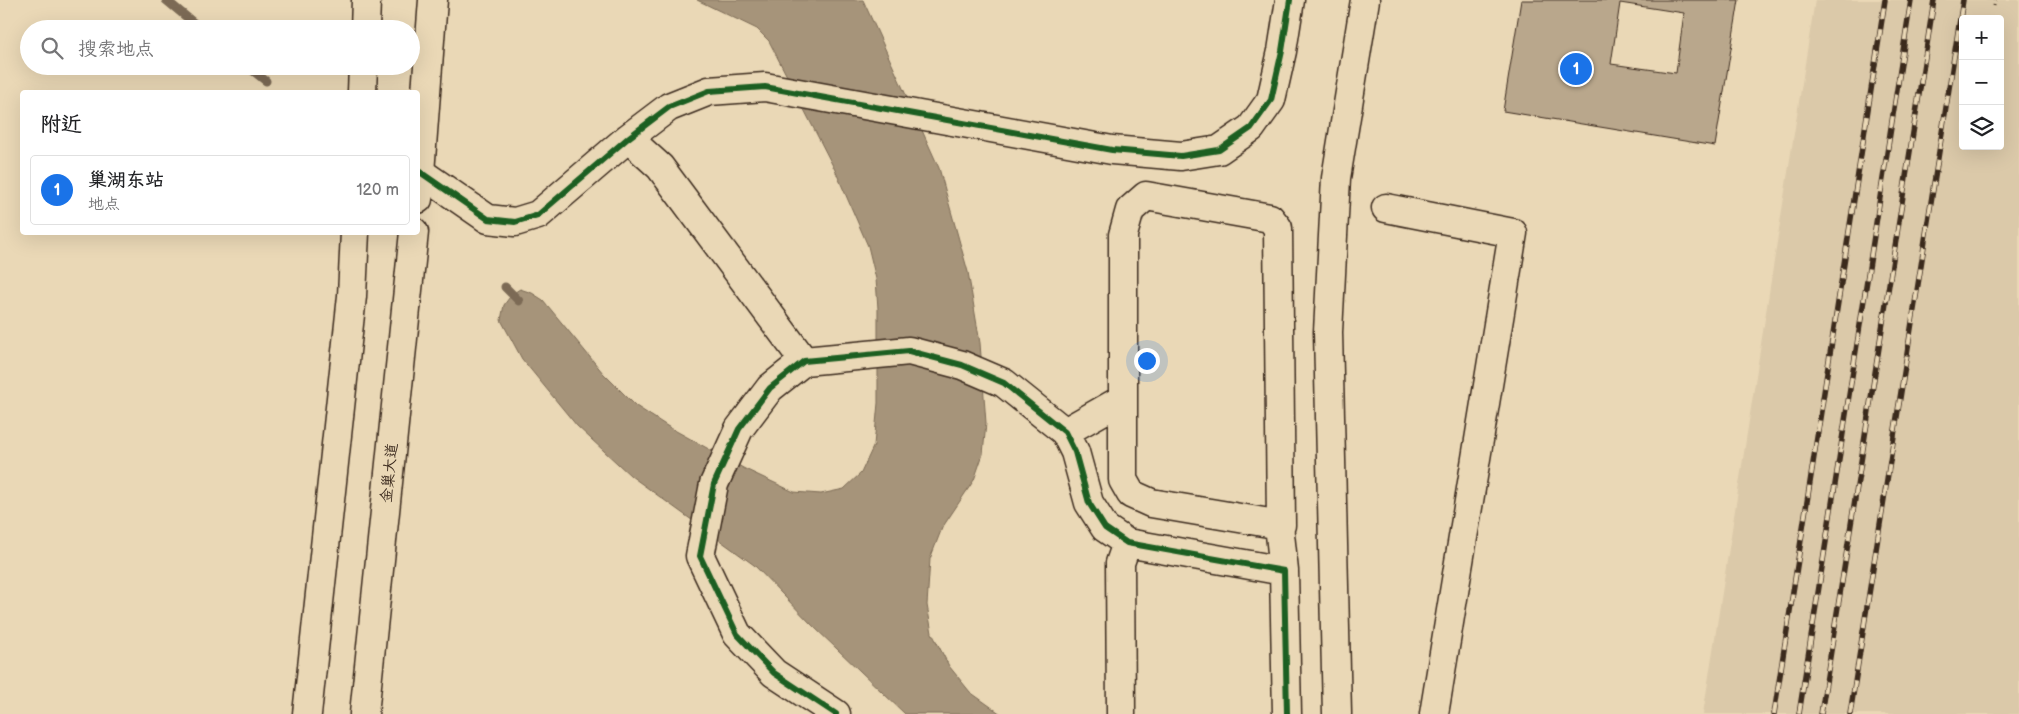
<!DOCTYPE html>
<html lang="zh">
<meta charset="utf-8">
<style>
body{margin:0;font-family:"Balsamiq Sans","LXGW WenKai TC",sans-serif;background:#f2f2f2;color:#202124}
.controls{position:absolute;right:15px;top:15px;display:grid;overflow:hidden;border-radius:5px;box-shadow:0 5px 20px #0002}
.controls button{width:45px;height:45px;display:grid;place-items:center;padding:0;border:0;border-bottom:1px solid #e0e0e0;background:#fff;color:#202124;font:25px sans-serif}
.you{position:absolute;left:1146px;top:360px;width:18px;height:18px;margin:-12px;border:4px solid #fff;border-radius:50%;background:#1a73e8;box-shadow:0 0 0 8px #1a73e833}
.badge{display:grid;place-items:center;width:32px;height:32px;border-radius:50%;background:#1a73e8;color:#fff;font-size:16px;font-weight:700}
.pin{position:absolute;translate:-50% -50%;border:2px solid #fff;box-shadow:0 1px 5px #0006}
.list{margin:0;padding:0;list-style:none}
h2{display:flex;justify-content:space-between;align-items:center;height:65px;margin:0;padding:0 20px;font-size:21px}
h2 small{font-size:16px;font-weight:400;color:#757577}
.list li{display:grid;grid-template-columns:32px 1fr auto;gap:15px;align-items:center;box-sizing:border-box;height:70px;margin:0 10px 10px;padding:0 10px;border:1px solid #e0e0e0;border-radius:5px}
.list b{display:block;font-size:19px;white-space:nowrap}
.list p{margin:0;font-size:16px;white-space:nowrap;color:#757577}
.list em{font-size:16px;font-style:normal;color:#757577}
.icon{flex:none;width:28px;height:28px;fill:none;stroke:currentColor;stroke-width:2;stroke-linecap:round;stroke-linejoin:round}
.map{position:relative;flex:none;width:2019px;height:714px;overflow:hidden}
.search{position:absolute;background:#fff;box-shadow:0 5px 20px #0002;left:20px;top:20px;width:400px;height:55px;display:flex;align-items:center;gap:12px;box-sizing:border-box;padding:0 18px;border-radius:28px;color:#757577;font-size:19px}
.panel{position:absolute;background:#fff;box-shadow:0 5px 20px #0002;left:20px;top:90px;width:400px;height:145px;border-radius:5px}
.map>svg:first-child{display:block}
.built{fill:#dbc9a9;fill-rule:evenodd}
.water{fill:#a6947a;stroke:#7b6a55}
.lines{fill:none;stroke-linecap:round;stroke-linejoin:round}
.stream{stroke:#7b6a55;stroke-width:9}
.building{fill:#b9a78c;stroke:#3b2a1e;fill-rule:evenodd}
.street-casing{stroke:#3b2a1e;stroke-width:31}
.secondary-casing{stroke:#3b2a1e;stroke-width:31}
.path{stroke:#3b2a1e;stroke-width:3;stroke-dasharray:1 4;stroke-linecap:butt}
.street{stroke:#ead8b6;stroke-width:28}
.secondary{stroke:#ead8b6;stroke-width:28}
.rail-casing{stroke:#3b2a1e;stroke-width:5.5}
.rail{stroke:#ead8b6;stroke-width:4;stroke-dasharray:11;stroke-linecap:butt}
.cycleway-casing{stroke:#ead8b6;stroke-width:9}
.cycleway{stroke:#1b5e20;stroke-width:6}
.labels{text-anchor:middle;stroke-width:4;stroke-linejoin:round;paint-order:stroke}
.street-label{font-size:15px;fill:#3b2a1e;stroke:#ead8b6}
</style>
<div class="map">
<svg width="2019" height="714" viewBox="0 0 2019 714">
<rect width="100%" height="100%" fill="#ead8b6"/>
<filter id="ink" filterUnits="userSpaceOnUse"><feTurbulence type="fractalNoise" baseFrequency=".02" numOctaves="2"/><feDisplacementMap in="SourceGraphic" scale="10" xChannelSelector="R" yChannelSelector="G"/><feConvolveMatrix kernelMatrix="1 2 1 2 8 2 1 2 1" color-interpolation-filters="sRGB"/></filter>
<g filter="url(#ink)">
<path class="built" d="M1815,0H2019V714H1703ZM1963,19H2000V146H1963Z"/>
<path class="water" d="M697,0H863L939,168L968,272L980,343L986,423L983,454L974,480L942,528L930,559L927,605L932,633L949,666L970,692L1001,714H905L814,627L754,565L631,476L577,426L522,359L501,320L504,305L512,294L520,289L532,293L543,300L603,373L636,406L667,426L745,469L794,492L821,494L844,489L861,473L874,445L878,403V309L876,279L868,246L835,170L769,41L757,29Z"/>
<g class="lines">
<path class="stream" d="M166,0L201,29
M247,66L266,81
M505,287L519,301"/>
</g>
<path class="building" d="M1521,0H1739L1715,146L1503,111ZM1620,3L1684,13L1676,73L1611,64Z"/>
<g class="lines">
<defs>
<path id="street" d="M628,138L660,167L804,361
M420,172L488,219L515,222L538,215L628,138L669,107L709,91L765,87L1112,150L1181,156L1219,150L1251,128L1271,100L1282,51L1290,0
M1146,196L1270,218L1278,228L1281,525L1151,503L1131,494L1123,480V235L1130,210Z
M1386,208L1513,233L1434,714
M1065,432L1123,399
M1279,525L1284,571
M836,714L774,673L737,634L700,556L714,484L739,429L770,388L804,361L909,351L962,365L1004,383L1065,432L1075,452L1089,503L1105,528L1127,543L1284,571L1287,714
M1121,714L1120,563L1127,543
M1337,714L1328,332L1336,178L1365,0"/>
<path id="secondary" d="M365,29L366,0
M362,92L363,66
M418,199L433,0
M307,714L352,296L355,232
M364,714L414,232"/>
</defs>
<use href="#street" class="street-casing"/>
<use href="#secondary" class="secondary-casing"/>
<path class="path" d="M1994,6L1995,0"/>
<use href="#street" class="street"/>
<use href="#secondary" class="secondary"/>
<defs>
<path id="rail" d="M1774,714L1885,0
M1799,714L1911,0
M1821,714L1934,0
M1850,714L1963,0"/>
</defs>
<use href="#rail" class="rail-casing"/>
<use href="#rail" class="rail"/>
<defs>
<path id="cycleway" d="M420,172L488,219L515,222L538,215L628,138L669,107L709,91L765,87L1112,150L1181,156L1219,150L1251,128L1271,100L1282,51L1290,0
M836,714L774,673L737,634L700,556L714,484L739,429L770,388L804,361L909,351L962,365L1004,383L1065,432L1075,452L1089,503L1105,528L1127,543L1284,571L1287,714"/>
</defs>
<use href="#cycleway" class="cycleway-casing"/>
<use href="#cycleway" class="cycleway"/>
</g>
</g>
<g class="labels">
<g class="street-label">
<text transform="translate(389 473) rotate(-84)" y="5">金巢大道</text>
</g>
</g>
</svg>
<div class="controls">
<button>+</button>
<button>−</button>
<button><svg class="icon" aria-label="layers" viewBox="0 0 24 24"><path d="M12 4l9 5-9 5-9-5zM3 14l9 5 9-5"/></svg></button>
</div>
<div class="you"></div>
<div class="pin badge" style="left:1576px;top:69px">1</div>
<div class="search"><svg class="icon" aria-label="search" viewBox="0 0 24 24"><circle cx="10" cy="10" r="6"/><path d="M15 15l6 6"/></svg>搜索地点</div>
<section class="panel">
<h2>附近<small></small></h2>
<ul class="list">
<li><span class="badge">1</span><div><b>巢湖东站</b><p>地点</p></div><em>120 m</em></li>
</ul>
</section>
</div>
